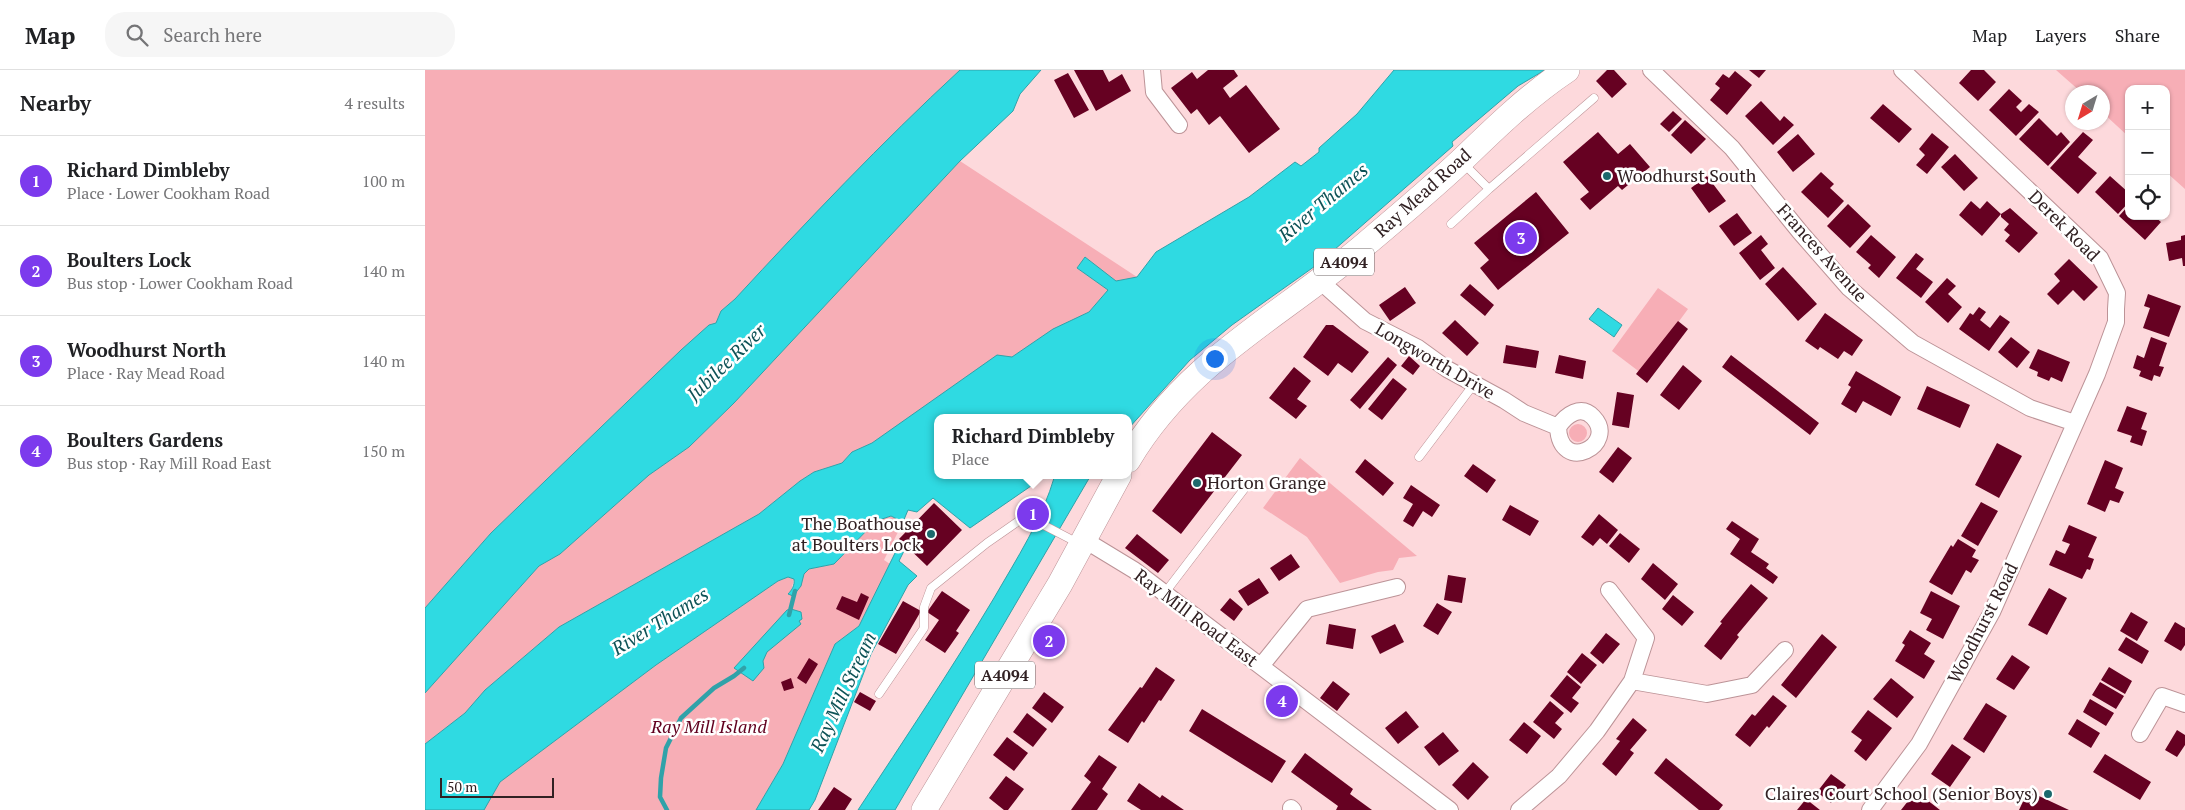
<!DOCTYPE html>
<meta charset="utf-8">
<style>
body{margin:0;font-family:"PT Serif",serif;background:#f6f6f6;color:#202124}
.controls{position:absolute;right:15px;top:15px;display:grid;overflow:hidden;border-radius:10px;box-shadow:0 1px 4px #0004}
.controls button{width:45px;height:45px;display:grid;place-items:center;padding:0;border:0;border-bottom:1px solid #e0e0e0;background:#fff;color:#202124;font:25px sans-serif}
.compass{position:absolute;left:1640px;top:15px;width:45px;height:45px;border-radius:50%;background:#fff;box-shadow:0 1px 4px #0004;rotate:218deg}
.scale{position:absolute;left:15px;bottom:12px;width:114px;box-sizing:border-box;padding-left:5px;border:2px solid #312123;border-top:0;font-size:14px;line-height:18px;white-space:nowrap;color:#312123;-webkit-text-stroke:4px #fff;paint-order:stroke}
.you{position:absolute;left:789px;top:288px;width:18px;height:18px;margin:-12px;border:4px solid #fff;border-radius:50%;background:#1a73e8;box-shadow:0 0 0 8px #1a73e833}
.badge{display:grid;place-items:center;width:32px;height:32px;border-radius:50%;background:#7c3aed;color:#fff;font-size:16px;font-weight:700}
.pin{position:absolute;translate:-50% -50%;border:2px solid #fff;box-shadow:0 1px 5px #0006}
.popup{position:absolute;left:509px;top:344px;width:198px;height:65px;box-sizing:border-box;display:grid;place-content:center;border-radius:10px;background:#fff;filter:drop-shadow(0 1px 4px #0005);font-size:16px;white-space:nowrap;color:#757577}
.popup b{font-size:19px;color:#202124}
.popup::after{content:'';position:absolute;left:50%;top:100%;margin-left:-10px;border:10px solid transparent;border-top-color:#fff}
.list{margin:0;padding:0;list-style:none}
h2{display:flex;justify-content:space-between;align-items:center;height:65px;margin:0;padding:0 20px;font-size:21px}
h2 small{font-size:16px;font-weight:400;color:#757577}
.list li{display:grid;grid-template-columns:32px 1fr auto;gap:15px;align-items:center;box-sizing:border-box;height:90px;padding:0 20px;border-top:1px solid #e0e0e0}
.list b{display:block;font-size:19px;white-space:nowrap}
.list p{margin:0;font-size:16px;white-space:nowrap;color:#757577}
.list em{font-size:16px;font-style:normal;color:#757577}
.icon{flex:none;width:28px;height:28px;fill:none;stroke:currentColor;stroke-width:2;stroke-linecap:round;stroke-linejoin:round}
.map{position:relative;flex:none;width:1760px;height:740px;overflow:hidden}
header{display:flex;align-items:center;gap:30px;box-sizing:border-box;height:70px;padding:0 25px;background:#fff;border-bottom:1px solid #e0e0e0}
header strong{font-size:24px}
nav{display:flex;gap:28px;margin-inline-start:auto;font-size:18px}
.search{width:350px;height:45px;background:#f6f6f6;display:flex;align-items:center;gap:12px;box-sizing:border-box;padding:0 18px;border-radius:20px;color:#757577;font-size:19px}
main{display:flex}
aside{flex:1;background:#fff}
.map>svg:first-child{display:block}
.green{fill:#f7aeb6}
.water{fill:#2fdae2;stroke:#30a2a9}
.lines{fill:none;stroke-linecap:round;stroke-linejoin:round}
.stream{stroke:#30a2a9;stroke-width:4.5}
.building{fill:#660122}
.service-casing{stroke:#bc9397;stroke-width:9}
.minor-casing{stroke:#bc9397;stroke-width:18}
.primary-casing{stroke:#bc9397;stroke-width:26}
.service{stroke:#fff;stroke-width:8}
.minor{stroke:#fff;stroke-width:16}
.primary{stroke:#fff;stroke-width:25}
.poi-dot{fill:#1c696d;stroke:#fff;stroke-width:2}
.labels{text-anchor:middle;stroke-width:5;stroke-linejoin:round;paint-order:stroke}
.shield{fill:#fff;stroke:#6f6465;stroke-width:1}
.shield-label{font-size:16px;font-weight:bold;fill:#312123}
.poi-label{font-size:18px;fill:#312123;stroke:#fff;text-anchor:start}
.street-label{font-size:18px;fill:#312123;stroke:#fff}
.park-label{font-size:18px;font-style:italic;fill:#61001f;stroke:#fff}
.water-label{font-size:19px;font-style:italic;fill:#0e5357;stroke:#fff}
</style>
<header>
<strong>Map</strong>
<div class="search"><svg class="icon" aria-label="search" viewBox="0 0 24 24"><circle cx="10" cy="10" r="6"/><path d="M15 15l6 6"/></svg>Search here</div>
<nav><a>Map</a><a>Layers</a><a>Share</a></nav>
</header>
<main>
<aside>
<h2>Nearby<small>4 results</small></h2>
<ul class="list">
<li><span class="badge">1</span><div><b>Richard Dimbleby</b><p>Place · Lower Cookham Road</p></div><em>100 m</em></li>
<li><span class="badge">2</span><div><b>Boulters Lock</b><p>Bus stop · Lower Cookham Road</p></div><em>140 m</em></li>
<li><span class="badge">3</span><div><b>Woodhurst North</b><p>Place · Ray Mead Road</p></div><em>140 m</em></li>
<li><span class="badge">4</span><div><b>Boulters Gardens</b><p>Bus stop · Ray Mill Road East</p></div><em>150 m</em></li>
</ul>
</aside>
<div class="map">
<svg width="1760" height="740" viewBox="0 0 1760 740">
<rect width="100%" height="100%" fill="#fdd9dc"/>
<path class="green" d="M0,0H535C456,73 383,150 310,229L296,241L291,253L212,322L66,463L0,538Z
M1631,0H1760V119L1741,102V19H1704V67L1678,43V22H1656Z
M535,91L712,207L691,212L660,187L652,198L683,220L664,242L628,260L587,287L447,373L427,382L417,393L389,402L375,411L334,444L134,557L60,620L40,643L0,674V623L114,496L135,484L224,405L264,377L309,333Z
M1233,218L1263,239L1216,303L1187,281Z
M1144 363a9 9 0 1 1 18 0a9 9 0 1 1-18 0Z
M875,388L992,486L974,488L968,500L953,502L915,513L882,467L838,438Z
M466,446L478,452L459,490L465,494L434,556L410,574L358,694L331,740H59L75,712L231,595L353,511L363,507L369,509L366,521L376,516L379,504L384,499L409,494L451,451Z"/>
<path class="water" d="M535,0H616L595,24L588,41L535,91L309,333L264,377L224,405L135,484L114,496L0,623V538L66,463L256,280L284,255L291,253L296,241L310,229C383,150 456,73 535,0Z
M969,0H1120L1093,16L1027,72L1028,76L893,194L807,255L765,290L703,359V348H513V405H622L545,458L508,428L492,442L483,440L478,452L466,446L451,451L409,494L384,499L379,504L376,516L368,526L363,524C367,520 370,515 369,509L363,507L353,511L231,595L75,712L59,740H0V674L40,643L60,620L134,557L334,444L375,411L389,402L417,393L427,382L447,373L572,285L587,287L628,259L664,242L683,220L652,198L660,187L691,211L712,207L731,182L824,127L870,92L876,96L894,82V78L932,44Z
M1173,238L1197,255L1189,267L1164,249Z
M630,405H666L470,740H433C479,670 526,600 569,528C592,488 617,450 630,405Z
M473,477L479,481L474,491L492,506L483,515L446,584L390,730L384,740H331L358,694L410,574L434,556Z
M366,539L376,542L377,549L374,551L376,554L342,582L338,591L339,598L328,611L309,598L362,540Z"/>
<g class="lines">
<path class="stream" d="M364,545L370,521
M242,740L235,727L236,708L241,678L256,648L289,618L309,606L319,598"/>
</g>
<path class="building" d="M649,0H678L684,12L697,4L706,21L671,41Z
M783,0H809L813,6L798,18L805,28L821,15L855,59L824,83L795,46L784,55L772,39L766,44L746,18L767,2L772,9Z
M1182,0H1189L1202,14L1187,28L1171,11Z
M1324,0H1341L1334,8Z
M1546,0H1559L1571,12L1553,31L1534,13Z
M1310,1L1327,15L1302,45L1285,30L1295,18L1290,14L1298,4L1304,8Z
M643,3L664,40L649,48L629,10Z
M1584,19L1597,31L1591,37L1596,42L1604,34L1614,42L1591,66L1564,40Z
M1336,31L1355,51L1359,46L1369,55L1348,75L1320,46Z
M1458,34L1487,59L1474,73L1445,48Z
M1248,41L1257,49L1244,62L1235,54Z
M1614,48L1632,66L1636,62L1645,72L1623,96L1594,69Z
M1260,50L1281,69L1266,84L1246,65Z
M1173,62L1193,84L1205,74L1225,97L1197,120L1193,116L1165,140L1155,129L1164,122L1138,92Z
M1658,62L1668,70L1653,87L1672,103L1653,124L1625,98Z
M1507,63L1524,77L1502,104L1491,95L1500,85L1494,79Z
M1373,64L1390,84L1368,102L1352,82Z
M1530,84L1553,108L1539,121L1516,97Z
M1396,102L1409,114L1405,118L1419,131L1403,148L1376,122Z
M1282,106L1301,131L1284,143L1266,118Z
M1685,106L1704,123V132L1693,144L1670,122Z
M1111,122L1144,163L1073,220L1055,198L1064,190L1049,173Z
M1546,131L1555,139L1562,131L1576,144L1557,166L1534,145Z
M1423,134L1446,156L1425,178L1402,156Z
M1704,135V146H1729L1736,152L1720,170L1694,146Z
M1585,138L1613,163L1594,183L1580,171L1585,165L1579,160L1584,154L1576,147V144Z
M1312,143L1327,163L1309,176L1294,156Z
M1336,165L1343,174L1336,180L1350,198L1335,210L1314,183Z
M1446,165L1471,187L1454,208L1443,198L1446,195L1431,182Z
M1760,165V196H1758L1757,188L1744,191L1741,173L1756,170V166Z
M1491,183L1499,189L1491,199L1508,212L1496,228L1471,208Z
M1644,189L1673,217L1659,231L1648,220L1633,235L1622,224L1635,211L1629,204Z
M1358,197L1392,234L1373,251L1340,214Z
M1522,208L1531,216L1523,224L1537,237L1523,253L1500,232Z
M1045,214L1069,235L1060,246L1035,225Z
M980,217L991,233L965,251L954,235Z
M1723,224L1756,236L1744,267L1718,258L1725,238L1719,236Z
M1554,237L1561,242L1555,250L1565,258L1575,245L1585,252L1564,281L1534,259L1545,243L1548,245Z
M1400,243L1438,270L1427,286L1419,281L1413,289L1395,277L1393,280L1380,271Z
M1030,250L1054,273L1042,286L1017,263Z
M1253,251L1263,259L1222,313L1211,304Z
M901,255H908L944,282L927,303L913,293L903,306L878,287Z
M1586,267L1605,282L1592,298L1573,282Z
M1726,267L1742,273L1734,296L1739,297L1735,307L1729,305L1727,311L1714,306L1716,301L1708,298L1712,285L1719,288Z
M1081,275L1114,281L1111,298L1078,293Z
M1613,279L1645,292L1637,312L1626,307L1624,311L1612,306L1613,302L1604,298Z
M1134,285L1161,291L1158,309L1130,303Z
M1306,285L1394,353L1385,365L1297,297Z
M984,286L995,296L988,305L976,296Z
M963,287L972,295L935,339L925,330Z
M1258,295L1277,311L1254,340L1235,325Z
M869,297L886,311L872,329L882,336L871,349L844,328Z
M1431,301L1476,327L1466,346L1438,331L1431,343L1416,334L1426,317L1423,315Z
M968,308L982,319L957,350L943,339Z
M1502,316L1545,335L1535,358L1492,339Z
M1192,322L1209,325L1204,358L1187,355Z
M1702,336L1722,343L1716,359L1722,361L1717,376L1705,372L1707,366L1692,361Z
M787,362L817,385L756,464L727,441Z
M1572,373L1597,386L1574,428L1550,415Z
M1193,377L1207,388L1188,413L1174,402Z
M940,389L969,413L958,426L930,402Z
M1680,390L1698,398L1690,418L1699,422L1694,433L1685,430L1680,442L1662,434Z
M1048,394L1071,410L1062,423L1039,406Z
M986,415L1015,435L1007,447L998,441L988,457L978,451L988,434L978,428Z
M1556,432L1573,441L1553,476L1536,466Z
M509,433L537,460L502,496L474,469Z
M1085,435L1114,451L1105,466L1077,450Z
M1174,444L1193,460L1182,474L1175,468L1168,476L1156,467Z
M1307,451L1334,469L1326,482L1344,494L1341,498L1353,507L1348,514L1305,484L1315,469L1301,459Z
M1644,455L1672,467L1663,487L1669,489L1665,500L1662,499L1657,509L1624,495L1631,480L1640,484L1645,474L1637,471Z
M1195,463L1215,479L1204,493L1184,476Z
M712,464L744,490L733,503L700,478Z
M1533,469L1551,480L1547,487L1554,490L1546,503L1541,500L1527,525L1504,512L1526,475L1528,477Z
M866,484L875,497L854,511L845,498Z
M1228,493L1253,514L1240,530L1216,509Z
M1023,505L1041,508L1037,533L1019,530Z
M834,508L844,523L823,536L813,521Z
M1326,514L1343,528L1312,565L1314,567L1296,590L1279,576L1297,553L1295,552Z
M1624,518L1642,528L1622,565L1603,555Z
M517,521L545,540L531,561L534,563L520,583L500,570L514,550L502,542Z
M1506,521L1535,536L1518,569L1501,560L1507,549L1495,543Z
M436,523L444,527L434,550L411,539L417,526L432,532Z
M1248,525L1269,542L1257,556L1237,539Z
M805,528L818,539L809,551L795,540Z
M478,531L496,541L471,584L453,574Z
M1012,533L1027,542L1013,565L998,556Z
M1706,542L1723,552L1712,571L1695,561Z
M1750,552L1760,558V575L1756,581L1739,571Z
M904,554L931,559L928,579L901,574Z
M970,554L979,572L955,584L946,566Z
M1485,560L1506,573L1499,584L1510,591L1499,609L1470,591L1480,575L1477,573Z
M1181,563L1195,574L1178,594L1165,583Z
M1397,564L1412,577L1371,628L1356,615Z
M1701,567L1724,581L1717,594L1693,580Z
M1157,583L1172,595L1156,614L1142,602Z
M1587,585L1605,597L1589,620L1571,609Z
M384,588L393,594L381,614L372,608Z
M731,597L750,610L736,631L734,630L719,653L717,651L703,673L683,660L715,617L717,618Z
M1684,597L1707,611L1700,624L1676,610Z
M1142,605L1156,617L1147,628L1154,633L1146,643L1125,626Z
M366,608L369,618L359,621L356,612Z
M1466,608L1489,627L1472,648L1448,629Z
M908,611L925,624L912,641L895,628Z
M1675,612L1699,626L1691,639L1667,625Z
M435,622L451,631L445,641L429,632Z
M619,622L639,637L627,653L607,638Z
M1348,625L1362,636L1344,658L1342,656L1325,677L1310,665L1327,644L1330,646Z
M1665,629L1689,643L1681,656L1658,642Z
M1125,631L1139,643L1130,653L1137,659L1129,669L1108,652Z
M1561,633L1582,646L1559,683L1538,669Z
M777,639L861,691L847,713L764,661Z
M1443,640L1467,658L1441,691L1429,681L1437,670L1426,662Z
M981,641L994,657L973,674L960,658Z
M602,643L622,659L608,677L588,662Z
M1208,648L1222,660L1205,680L1209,683L1191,706L1177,694L1195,671L1191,669Z
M1652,649L1675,663L1666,678L1643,664Z
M1099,652L1116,666L1102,684L1084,670Z
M1752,660L1760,665V675L1752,687L1740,680Z
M1018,662L1034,681L1014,696L999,677Z
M582,667L603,683L589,701L568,685Z
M1527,674L1546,687L1525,717L1506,704Z
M880,683L928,719L925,724L947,740H911L913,736L866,702Z
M1680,684L1726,712L1715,730L1668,702Z
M674,685L692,697L677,719L683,724L672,740H646L666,712L659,706Z
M1241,688L1298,735L1294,740H1274L1229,703Z
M1048,692L1064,707L1043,730L1027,715Z
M1406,704L1421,715L1406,733L1392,722Z
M581,706L599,719L583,740H579L564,728Z
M714,713L735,728L737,725L759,740H716L702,731Z
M409,717L427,729L420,740H393Z
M1603,721L1644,740H1594Z
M1487,726L1493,731L1497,726L1515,740H1476Z
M1381,729L1395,740H1372Z"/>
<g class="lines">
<defs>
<path id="service" d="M1039,94L1064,119L1169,28
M1026,154L1064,119
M994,387L1049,314
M739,524L823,414
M454,624L499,558V537L506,518L562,473L595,450L607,449L653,473"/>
<path id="minor" d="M727,0L729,22L754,55
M1226,0L1307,78L1375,162L1424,218L1488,273L1605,338L1650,353
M895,211L940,251L993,278L1022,299L1079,330L1099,343L1133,357C1141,345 1156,334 1168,347C1194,374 1135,406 1133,357
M658,469L709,500L1025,740
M1184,520L1221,568L1207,611
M836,596L882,539L972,517
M1715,664L1737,626L1760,634
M866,738L868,740
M1094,740L1134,706L1172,661L1207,611L1282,624L1327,615L1360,580
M1445,740L1494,674L1567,542L1672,304L1691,252V239L1692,223L1675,188L1477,0"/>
<path id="primary" d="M703,390C763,289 857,246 942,173C974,146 1006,119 1036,91C1070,58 1103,26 1142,0
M499,740L635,514L694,405"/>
</defs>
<use href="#service" class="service-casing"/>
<use href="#minor" class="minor-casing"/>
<use href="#primary" class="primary-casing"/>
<use href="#service" class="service"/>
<use href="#minor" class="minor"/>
<use href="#primary" class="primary"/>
</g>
<g class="poi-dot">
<circle cx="1182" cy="106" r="5"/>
<circle cx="772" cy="413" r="5"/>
<circle cx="506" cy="464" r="5"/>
<circle cx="1623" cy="724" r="5"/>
</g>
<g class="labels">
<g class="shield">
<rect x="889" y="178.5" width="60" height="27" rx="4"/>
<rect x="550" y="591.5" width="60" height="27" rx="4"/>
</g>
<g class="shield-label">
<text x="919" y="198">A4094</text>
<text x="580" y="611">A4094</text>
</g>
<g class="poi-label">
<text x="1192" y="112">Woodhurst South</text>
<text x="782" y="419">Horton Grange</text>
<text x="496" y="460" text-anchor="end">The Boathouse<tspan x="496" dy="21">at Boulters Lock</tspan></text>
<text x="1613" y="730" text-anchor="end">Claires Court School (Senior Boys)</text>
</g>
<g class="street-label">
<text transform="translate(998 123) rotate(-42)" y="6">Ray Mead Road</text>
<text transform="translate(1639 156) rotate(45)" y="6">Derek Road</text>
<text transform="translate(1397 183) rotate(48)" y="6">Frances Avenue</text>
<text transform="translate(1010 291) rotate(30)" y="6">Longworth Drive</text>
<text transform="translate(771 548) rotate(37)" y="6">Ray Mill Road East</text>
<text transform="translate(1558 553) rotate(-63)" y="6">Woodhurst Road</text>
</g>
<g class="park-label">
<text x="284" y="663">Ray Mill Island</text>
</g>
<g class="water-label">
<text transform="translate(898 132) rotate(-40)" y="7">River Thames</text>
<text transform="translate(301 292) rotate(-44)" y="7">Jubilee River</text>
<text transform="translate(235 551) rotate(-32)" y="7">River Thames</text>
<text transform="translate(418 622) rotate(-65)" y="7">Ray Mill Stream</text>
</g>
</g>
</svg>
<div class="controls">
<button>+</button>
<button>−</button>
<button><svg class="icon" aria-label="locate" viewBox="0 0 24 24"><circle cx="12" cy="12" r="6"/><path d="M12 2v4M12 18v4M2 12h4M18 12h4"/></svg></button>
</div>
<svg class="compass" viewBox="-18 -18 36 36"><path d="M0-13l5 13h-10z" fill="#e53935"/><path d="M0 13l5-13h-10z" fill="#757577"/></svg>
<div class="scale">50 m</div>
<div class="you"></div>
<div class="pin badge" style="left:608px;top:444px">1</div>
<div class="popup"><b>Richard Dimbleby</b>Place</div>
<div class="pin badge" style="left:624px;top:571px">2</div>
<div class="pin badge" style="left:1096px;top:168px">3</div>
<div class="pin badge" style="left:857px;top:631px">4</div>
</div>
</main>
